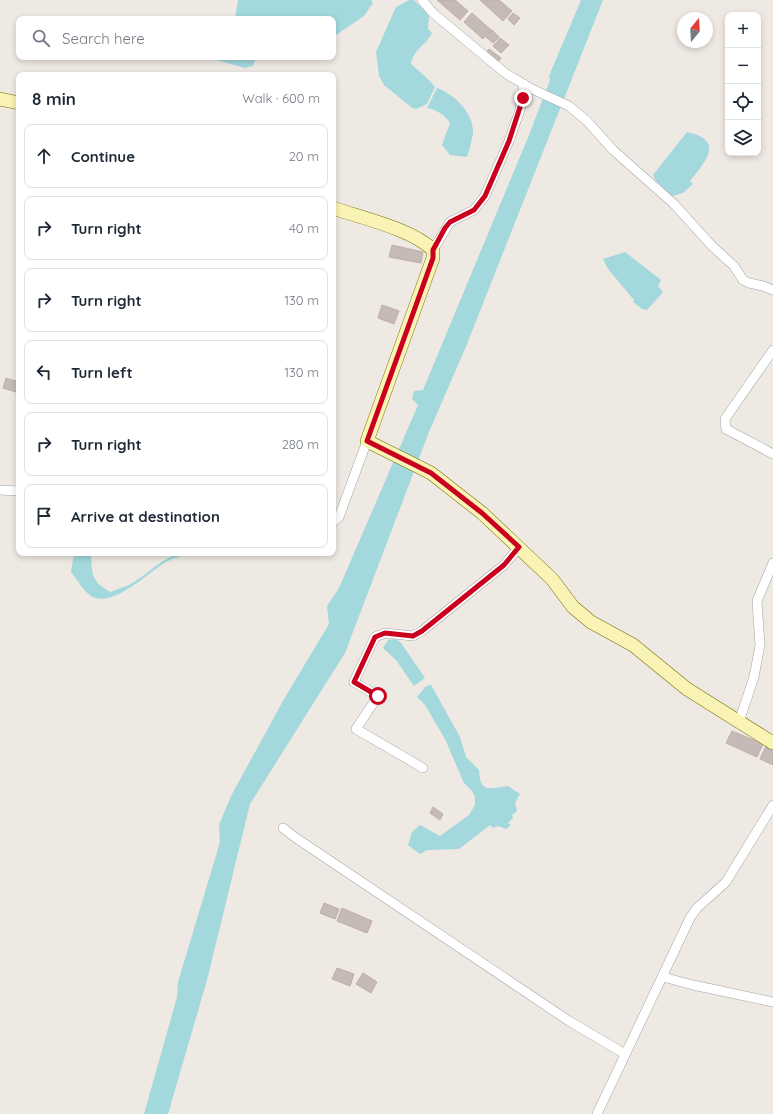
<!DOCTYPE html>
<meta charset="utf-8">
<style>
body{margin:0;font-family:Quicksand,sans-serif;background:#f2f2f3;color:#1f2937}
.controls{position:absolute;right:12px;top:12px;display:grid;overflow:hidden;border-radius:8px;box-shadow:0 2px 6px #0003}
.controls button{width:36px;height:36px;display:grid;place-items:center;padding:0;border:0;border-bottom:1px solid #e0e1e3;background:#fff;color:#1f2937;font:20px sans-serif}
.compass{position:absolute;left:677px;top:12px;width:36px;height:36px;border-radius:50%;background:#fff;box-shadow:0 2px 6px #0003;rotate:18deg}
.stop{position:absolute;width:12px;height:12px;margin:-9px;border:3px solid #ca001e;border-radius:50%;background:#fff}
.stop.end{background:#ca001e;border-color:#fff;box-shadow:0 1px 4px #0008}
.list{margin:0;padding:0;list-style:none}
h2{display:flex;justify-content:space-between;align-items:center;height:52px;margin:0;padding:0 16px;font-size:17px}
h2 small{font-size:13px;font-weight:400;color:#747a83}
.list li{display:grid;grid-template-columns:26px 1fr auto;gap:12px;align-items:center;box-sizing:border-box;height:64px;margin:0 8px 8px;padding:0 8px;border:1px solid #e0e1e3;border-radius:8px}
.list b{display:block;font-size:15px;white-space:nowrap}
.list em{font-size:13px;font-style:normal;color:#747a83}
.icon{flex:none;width:22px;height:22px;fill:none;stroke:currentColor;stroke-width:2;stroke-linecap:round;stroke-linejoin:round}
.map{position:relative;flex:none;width:773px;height:1114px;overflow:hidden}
.search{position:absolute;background:#fff;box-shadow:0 2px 6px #0003;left:16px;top:16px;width:320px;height:44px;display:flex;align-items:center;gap:10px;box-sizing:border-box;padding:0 14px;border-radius:8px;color:#747a83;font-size:15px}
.panel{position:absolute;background:#fff;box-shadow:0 2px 6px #0003;left:16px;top:72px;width:320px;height:484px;border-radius:8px}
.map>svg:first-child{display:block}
.water{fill:#a3d8dd}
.building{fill:#c6bab6;stroke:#c0ada5}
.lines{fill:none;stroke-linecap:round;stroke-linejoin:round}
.street-casing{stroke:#a4a4a4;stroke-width:10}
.secondary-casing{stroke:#746f04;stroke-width:14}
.street{stroke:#fff;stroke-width:9}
.secondary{stroke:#faf3b6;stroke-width:13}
.route{stroke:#ca001e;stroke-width:5}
</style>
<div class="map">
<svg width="773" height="1114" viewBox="0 0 773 1114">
<rect width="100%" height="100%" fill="#eee9e3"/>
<path class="water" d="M238,0H371L373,3L364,16L333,37V19H235Z
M409,0H414L429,15L428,29L432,33C426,45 413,50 411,64C419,71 429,79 435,87L427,104L416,109L411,107L384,85L379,76L376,52L396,7Z
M581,0H603L467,344L429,432L345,653L250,804L207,980L168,1114H144L177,997L178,982L220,842L219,825L231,796L284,699L329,624L327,606L339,588L418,405L412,399L414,391L423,390L529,135L550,80L549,76Z
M213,57H256L253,66L245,68L213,59Z
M437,88C454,94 474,113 473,133C472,141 469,150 467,157L450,155L442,145L450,123C444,114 437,110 427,108Z
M687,132C725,140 706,161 690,181L693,184L683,193L672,196L656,181L653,175Z
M625,252L661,280L658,286L663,292L647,310L642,309L633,302L634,300L608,269L603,259Z
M74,553H91C92,574 91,582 111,592C119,588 130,586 137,580C155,569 165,553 189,553C182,556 173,558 166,562C149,572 112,609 91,596C84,592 77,579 71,572Z
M396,639L401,643L425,678L414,686L396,660L383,648L388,640Z
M431,685L460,737L466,757L479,770C480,793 489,789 508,786L520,794L515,803L517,811L512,815L513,818L508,823L511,825L506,829L498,826L493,828L490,825L459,849L427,850L420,854L408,845L412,832L420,825L440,836L469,815L475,805V797L472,791L464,783L445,739L425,705L417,697L426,686Z"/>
<path class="building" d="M437,0H455L468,11L460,20Z
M480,0H499L512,11L503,21Z
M472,13L491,30L483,39L464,22Z
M513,13L520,18L514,25L508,19Z
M492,30L499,37L493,43L486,37Z
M500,38L509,45L501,53L493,46Z
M489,49L501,58L497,63L485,53Z
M392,245L423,252L421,263L389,257Z
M382,305L399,311L394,324L378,318Z
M6,378L19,382V393L3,388Z
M732,731L763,744L757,757L726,743Z
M766,746L773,749V765L760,759Z
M433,807L443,814L440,820L430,813Z
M324,903L339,909L335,919L320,913Z
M342,908L372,921L367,933L337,921Z
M337,968L354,974L350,986L332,979Z
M363,973L377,982L371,993L356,984Z"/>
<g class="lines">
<defs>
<path id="street" d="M422,0L433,13L505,73L532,89L569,106L587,121L613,150L674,204L712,246L734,266L743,280L749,283L763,286L773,290
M433,250L450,222L474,210L485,196L509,141L520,110L524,84
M773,350L725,419L726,429L773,454
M0,490L19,491
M333,522L339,517L367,441
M739,722L754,677L760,645L757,601L773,563
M423,768L356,729L378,696L354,682L375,637L385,633L413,636L422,631L504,565L519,547
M283,828L296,838L569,1021L625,1054
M663,977L693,985L773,1002
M597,1114L690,918L697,908L726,882L773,805"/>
<path id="secondary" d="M0,99L19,103
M333,208C362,218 412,229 433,250V258L367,441L431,473L482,513L552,579L573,607L591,622L633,645L687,689L773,743"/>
</defs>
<use href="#street" class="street-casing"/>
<use href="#secondary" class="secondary-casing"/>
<use href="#street" class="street"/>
<use href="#secondary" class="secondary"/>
</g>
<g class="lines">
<path class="route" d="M378,696L354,682L375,637L385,633L413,636L422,631L504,565L519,547L482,513L431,473L367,441L433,258V250L445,228L450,222L474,210L485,196L509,141L523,98"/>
</g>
</svg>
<div class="controls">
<button>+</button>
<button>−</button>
<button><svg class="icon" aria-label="locate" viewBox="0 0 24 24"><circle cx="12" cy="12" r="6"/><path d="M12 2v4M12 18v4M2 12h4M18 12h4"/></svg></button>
<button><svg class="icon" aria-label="layers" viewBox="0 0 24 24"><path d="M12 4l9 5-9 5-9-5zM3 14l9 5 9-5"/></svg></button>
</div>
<svg class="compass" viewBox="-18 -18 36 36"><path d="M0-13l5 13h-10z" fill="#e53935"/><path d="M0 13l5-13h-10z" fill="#747a83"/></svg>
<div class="stop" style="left:378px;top:696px"></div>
<div class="stop end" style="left:523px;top:98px"></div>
<div class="search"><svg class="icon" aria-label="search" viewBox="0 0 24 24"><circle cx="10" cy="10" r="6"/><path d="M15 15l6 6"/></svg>Search here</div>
<section class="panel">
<h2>8 min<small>Walk · 600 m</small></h2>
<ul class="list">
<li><svg class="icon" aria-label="ahead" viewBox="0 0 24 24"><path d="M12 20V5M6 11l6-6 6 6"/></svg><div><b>Continue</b></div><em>20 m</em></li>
<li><svg class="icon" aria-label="right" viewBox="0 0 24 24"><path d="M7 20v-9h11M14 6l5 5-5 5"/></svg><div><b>Turn right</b></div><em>40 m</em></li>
<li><svg class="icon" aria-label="right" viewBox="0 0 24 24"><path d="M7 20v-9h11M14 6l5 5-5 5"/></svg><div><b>Turn right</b></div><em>130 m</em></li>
<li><svg class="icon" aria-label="left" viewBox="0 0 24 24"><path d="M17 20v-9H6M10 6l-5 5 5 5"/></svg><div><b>Turn left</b></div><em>130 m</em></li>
<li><svg class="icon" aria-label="right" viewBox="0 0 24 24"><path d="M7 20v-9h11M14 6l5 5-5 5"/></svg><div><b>Turn right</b></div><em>280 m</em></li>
<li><svg class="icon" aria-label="arrive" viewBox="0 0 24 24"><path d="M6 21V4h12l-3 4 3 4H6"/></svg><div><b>Arrive at destination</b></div></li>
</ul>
</section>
</div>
